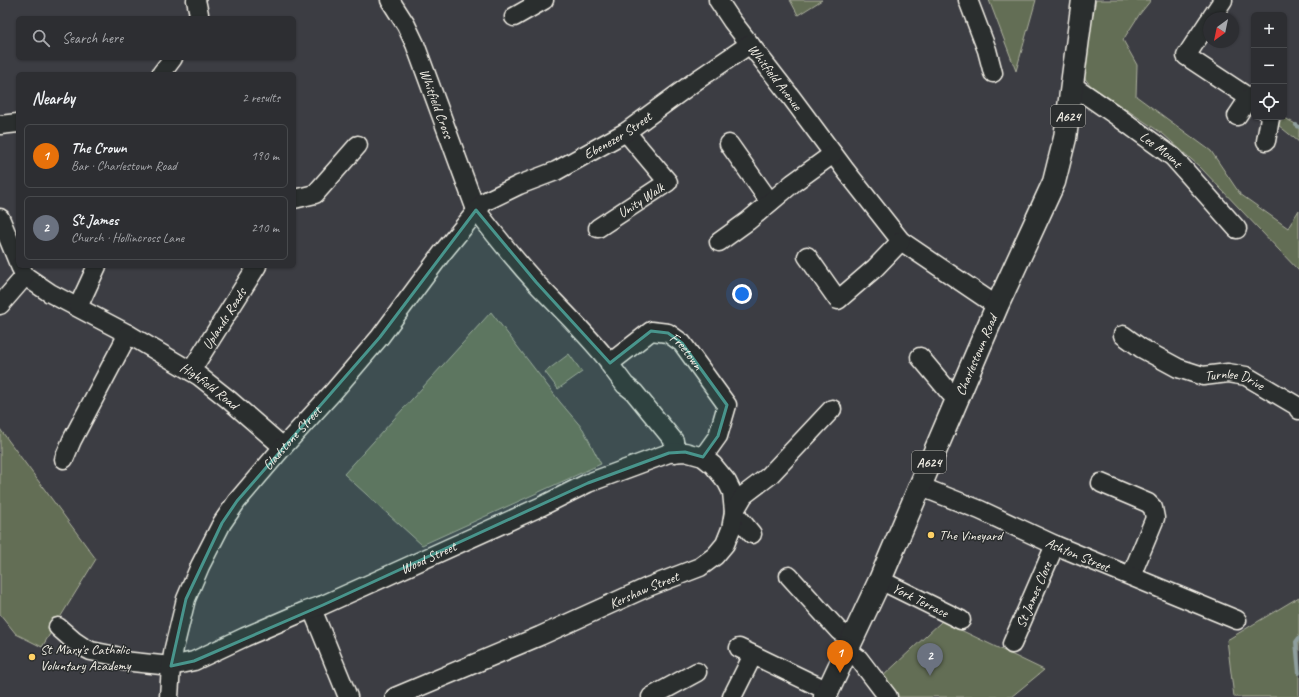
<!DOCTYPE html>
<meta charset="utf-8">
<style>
body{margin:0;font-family:Caveat,sans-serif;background:#393a3e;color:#f1f3f6}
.controls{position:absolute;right:12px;top:12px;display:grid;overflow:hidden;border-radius:6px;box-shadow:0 1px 3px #0004}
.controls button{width:36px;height:36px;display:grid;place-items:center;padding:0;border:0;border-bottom:1px solid #484a4d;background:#2d2e32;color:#f1f3f6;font:20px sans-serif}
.compass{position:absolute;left:1203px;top:12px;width:36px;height:36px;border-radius:50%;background:#2d2e32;box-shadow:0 1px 3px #0004;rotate:213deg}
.you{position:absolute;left:742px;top:294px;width:14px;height:14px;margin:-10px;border:3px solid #fff;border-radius:50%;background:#1a73e8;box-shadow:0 0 0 6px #1a73e833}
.badge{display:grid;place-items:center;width:26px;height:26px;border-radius:50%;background:#8c9099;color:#fff;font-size:13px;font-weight:700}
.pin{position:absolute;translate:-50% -33px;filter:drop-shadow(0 1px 2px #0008)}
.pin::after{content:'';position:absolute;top:21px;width:14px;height:12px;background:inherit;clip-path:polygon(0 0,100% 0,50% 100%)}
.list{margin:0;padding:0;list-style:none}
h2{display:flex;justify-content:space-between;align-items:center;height:52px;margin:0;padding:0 16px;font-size:17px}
h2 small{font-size:13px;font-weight:400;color:#a7a8ac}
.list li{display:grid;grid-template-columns:26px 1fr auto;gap:12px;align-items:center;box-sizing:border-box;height:64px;margin:0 8px 8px;padding:0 8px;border:1px solid #484a4d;border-radius:6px}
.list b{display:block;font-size:15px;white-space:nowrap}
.list p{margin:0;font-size:13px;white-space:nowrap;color:#a7a8ac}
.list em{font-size:13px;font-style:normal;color:#a7a8ac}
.icon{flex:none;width:22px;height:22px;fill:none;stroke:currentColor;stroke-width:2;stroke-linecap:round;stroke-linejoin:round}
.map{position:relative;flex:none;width:1299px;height:697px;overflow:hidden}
.search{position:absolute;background:#2d2e32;box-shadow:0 1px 3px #0004;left:16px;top:16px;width:280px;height:44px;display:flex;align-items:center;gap:10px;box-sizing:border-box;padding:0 14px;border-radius:6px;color:#a7a8ac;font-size:15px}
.panel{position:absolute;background:#2d2e32;box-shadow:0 1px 3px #0004;left:16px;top:72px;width:280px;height:196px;border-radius:6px}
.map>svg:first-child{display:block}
.green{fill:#646e55;stroke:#acb09e}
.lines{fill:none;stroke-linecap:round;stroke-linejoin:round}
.stream{stroke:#8f9f9f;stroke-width:4}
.minor-casing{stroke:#f4f1e8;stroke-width:21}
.major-casing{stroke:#f4f1e8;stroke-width:25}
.minor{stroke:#2a2d2e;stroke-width:18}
.major{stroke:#2a2d2e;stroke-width:22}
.marked{fill:#48958c;fill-opacity:0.2;stroke:#48958c;stroke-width:3;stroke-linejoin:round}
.poi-dot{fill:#ffd166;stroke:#2a2d2e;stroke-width:1.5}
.labels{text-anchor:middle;stroke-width:3;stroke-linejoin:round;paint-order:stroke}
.shield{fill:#2a2d2e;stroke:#b7b6b0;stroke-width:1}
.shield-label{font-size:13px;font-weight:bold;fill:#f4f1e8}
.street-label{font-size:14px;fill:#f4f1e8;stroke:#2a2d2e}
.poi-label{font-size:14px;fill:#f4f1e8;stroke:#2a2d2e;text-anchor:start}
</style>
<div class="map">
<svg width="1299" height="697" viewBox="0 0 1299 697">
<rect width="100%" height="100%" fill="#3c3d43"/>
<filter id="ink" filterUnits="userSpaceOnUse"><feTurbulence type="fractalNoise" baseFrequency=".025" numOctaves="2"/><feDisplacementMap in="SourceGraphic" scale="8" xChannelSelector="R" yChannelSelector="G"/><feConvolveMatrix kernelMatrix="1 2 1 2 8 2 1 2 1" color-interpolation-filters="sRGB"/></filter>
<g filter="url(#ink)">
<path class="green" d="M790,0H822L798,15Z
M989,0H1036L1016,71Z
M1096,0H1151L1139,15L1123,40L1137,65L1136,96L1211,151L1240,194L1288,228L1299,210V271L1201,168L1163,134L1091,86L1083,76L1090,27Z
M1283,117L1299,126V142L1278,125Z
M491,312L560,402L583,429L601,464L422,545L344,474Z
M569,354L582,372L558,389L545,372Z
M0,429L96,559L42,647L16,634L0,614Z
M1299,597V697H1234L1227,640Z
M942,621L1044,670L1011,697H895L881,678Z"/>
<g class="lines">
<path class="stream" d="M1296,125L1299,127
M1299,638L1296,642L1299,673"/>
<defs>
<g id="minor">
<path d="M196,0L199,14L197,18"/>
<path id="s1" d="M390,0L406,25L415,44L476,210C495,235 516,261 537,284C562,310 588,335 610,363"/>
<path id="s2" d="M718,0L732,21L791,97L846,171L901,241L997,306"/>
<path d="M968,0L987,50L993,73"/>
<path d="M514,17L544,0"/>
<path d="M1211,18L1223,0"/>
<path d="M1209,21L1186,56L1254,101"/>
<path d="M161,74L173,58"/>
<path id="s3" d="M1072,85L1114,114L1173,157L1237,229"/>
<path d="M1237,116L1249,98"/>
<path d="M0,125L18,123"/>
<path d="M1266,141L1270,118L1269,117"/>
<path d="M729,144L770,202"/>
<path d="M294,199L315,194L358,145"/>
<path d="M0,218L18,262"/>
<path id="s4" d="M598,228L668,182L626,132"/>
<path d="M719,242L748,221L793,183L833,154"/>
<path d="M807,256L838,300L875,268L901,241"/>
<path id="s5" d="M20,266L25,276L50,293L128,334L199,376L228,399L283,447"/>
<path d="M0,305L25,276"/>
<path d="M78,307L97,266"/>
<path id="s6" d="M1123,335L1141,348L1178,368L1203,376L1228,373L1246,376L1297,406L1299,410"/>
<path d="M920,357L950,393L958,397"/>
<path id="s7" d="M191,371L257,266"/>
<path id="s8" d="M675,453L674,441L634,392L625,385L610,365V363L651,331L668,333L682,343L727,405L718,436L703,457"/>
<path d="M64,459L72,440L128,334"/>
<path d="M1101,483L1148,503L1153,508L1155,518L1131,576"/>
<path id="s9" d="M919,486L980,510L1055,545L1237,620"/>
<path d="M789,576L839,631L852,638"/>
<path id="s10" d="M880,580L961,620"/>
<path d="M312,609L348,697"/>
<path id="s11" d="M58,627L74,641L83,647L91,651L116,656L123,661L171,666L194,661L245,637L303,612L323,605L542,506L588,483L669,453L685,452L703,457L713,465L727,482L732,492L734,512L752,534"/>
<path id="s12" d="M1012,644L1055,545"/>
<path d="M739,648L828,691"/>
<path d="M847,650L859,659L888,697"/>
<path id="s13" d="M169,697L171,666L174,648L186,599L200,566L222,523L237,501L283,447L334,391L380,337L443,252L484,202L519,185L556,171L626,132L697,80L750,44"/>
<path id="s14" d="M395,697L540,636L648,587L700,567L715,556L725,544L731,529L734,512L744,495L769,476L832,409"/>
<path d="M651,697L697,672"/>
<path d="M732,697L753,655"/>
</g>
<g id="major">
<path id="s15" d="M825,697L880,580L997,306L1054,182L1065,138L1083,0"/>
</g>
</defs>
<use href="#minor" class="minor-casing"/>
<use href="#major" class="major-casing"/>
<use href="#minor" class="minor"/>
<use href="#major" class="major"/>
</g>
</g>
<path class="marked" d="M476,210L536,282L610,363L651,331L668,333L682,343L727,405L718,436L703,457L685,452L669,453L588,483L323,605L194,661L171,666L186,599L222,523L237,501L380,337Z"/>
<g class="poi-dot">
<circle cx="931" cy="535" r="4"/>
<circle cx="32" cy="657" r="4"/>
</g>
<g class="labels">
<g class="shield">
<rect x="1051" y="105" width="34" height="22" rx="3"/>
<rect x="912" y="451" width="34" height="22" rx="3"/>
</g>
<g class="shield-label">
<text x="1068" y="121">A624</text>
<text x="929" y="467">A624</text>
</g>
<g class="street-label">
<text dy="5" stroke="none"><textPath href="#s2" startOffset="96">Whitfield Avenue</textPath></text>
<text dy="5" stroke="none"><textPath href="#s1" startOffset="114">Whitfield Cross</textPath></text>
<text dy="5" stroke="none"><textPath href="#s13" startOffset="748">Ebenezer Street</textPath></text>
<text dy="5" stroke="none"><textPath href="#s3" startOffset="110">Lee Mount</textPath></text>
<text dy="5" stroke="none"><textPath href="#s4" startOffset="51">Unity Walk</textPath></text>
<text dy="5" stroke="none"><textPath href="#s7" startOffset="62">Uplands Roads</textPath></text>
<text dy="5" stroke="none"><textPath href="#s8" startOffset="209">Freetown</textPath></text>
<text dy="5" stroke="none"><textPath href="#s15" startOffset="374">Charlestown Road</textPath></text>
<text dy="5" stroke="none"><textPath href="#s6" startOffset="123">Turnlee Drive</textPath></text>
<text dy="5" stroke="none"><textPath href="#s5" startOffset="226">Highfield Road</textPath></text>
<text dy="5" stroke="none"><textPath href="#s13" startOffset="294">Gladstone Street</textPath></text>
<text dy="5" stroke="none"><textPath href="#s9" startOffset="173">Ashton Street</textPath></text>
<text dy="5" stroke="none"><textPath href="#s11" startOffset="403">Wood Street</textPath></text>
<text dy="5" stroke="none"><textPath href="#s14" startOffset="271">Kershaw Street</textPath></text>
<text dy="5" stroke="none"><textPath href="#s12" startOffset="54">St James Close</textPath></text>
<text dy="5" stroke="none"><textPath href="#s10" startOffset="45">York Terrace</textPath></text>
</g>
<g class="poi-label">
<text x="939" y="540">The Vineyard</text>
<text x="40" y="654">St Mary's Catholic<tspan x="40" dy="16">Voluntary Academy</tspan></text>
</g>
</g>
</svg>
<div class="controls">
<button>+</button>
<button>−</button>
<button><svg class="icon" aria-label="locate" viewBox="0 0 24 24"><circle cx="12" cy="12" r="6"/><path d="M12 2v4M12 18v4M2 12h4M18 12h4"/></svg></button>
</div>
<svg class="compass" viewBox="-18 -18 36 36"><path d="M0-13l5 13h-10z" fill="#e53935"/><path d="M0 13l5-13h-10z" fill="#a7a8ac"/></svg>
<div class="you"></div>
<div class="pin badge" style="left:840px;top:673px;background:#e8710a">1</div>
<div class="pin badge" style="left:930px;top:676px;background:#6b7280">2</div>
<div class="search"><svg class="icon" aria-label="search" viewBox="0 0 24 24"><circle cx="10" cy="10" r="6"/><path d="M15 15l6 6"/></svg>Search here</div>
<section class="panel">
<h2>Nearby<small>2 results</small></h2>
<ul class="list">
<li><span class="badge" style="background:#e8710a">1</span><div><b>The Crown</b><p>Bar · Charlestown Road</p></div><em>190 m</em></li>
<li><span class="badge" style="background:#6b7280">2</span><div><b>St James</b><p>Church · Hollincross Lane</p></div><em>210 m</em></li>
</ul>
</section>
</div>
